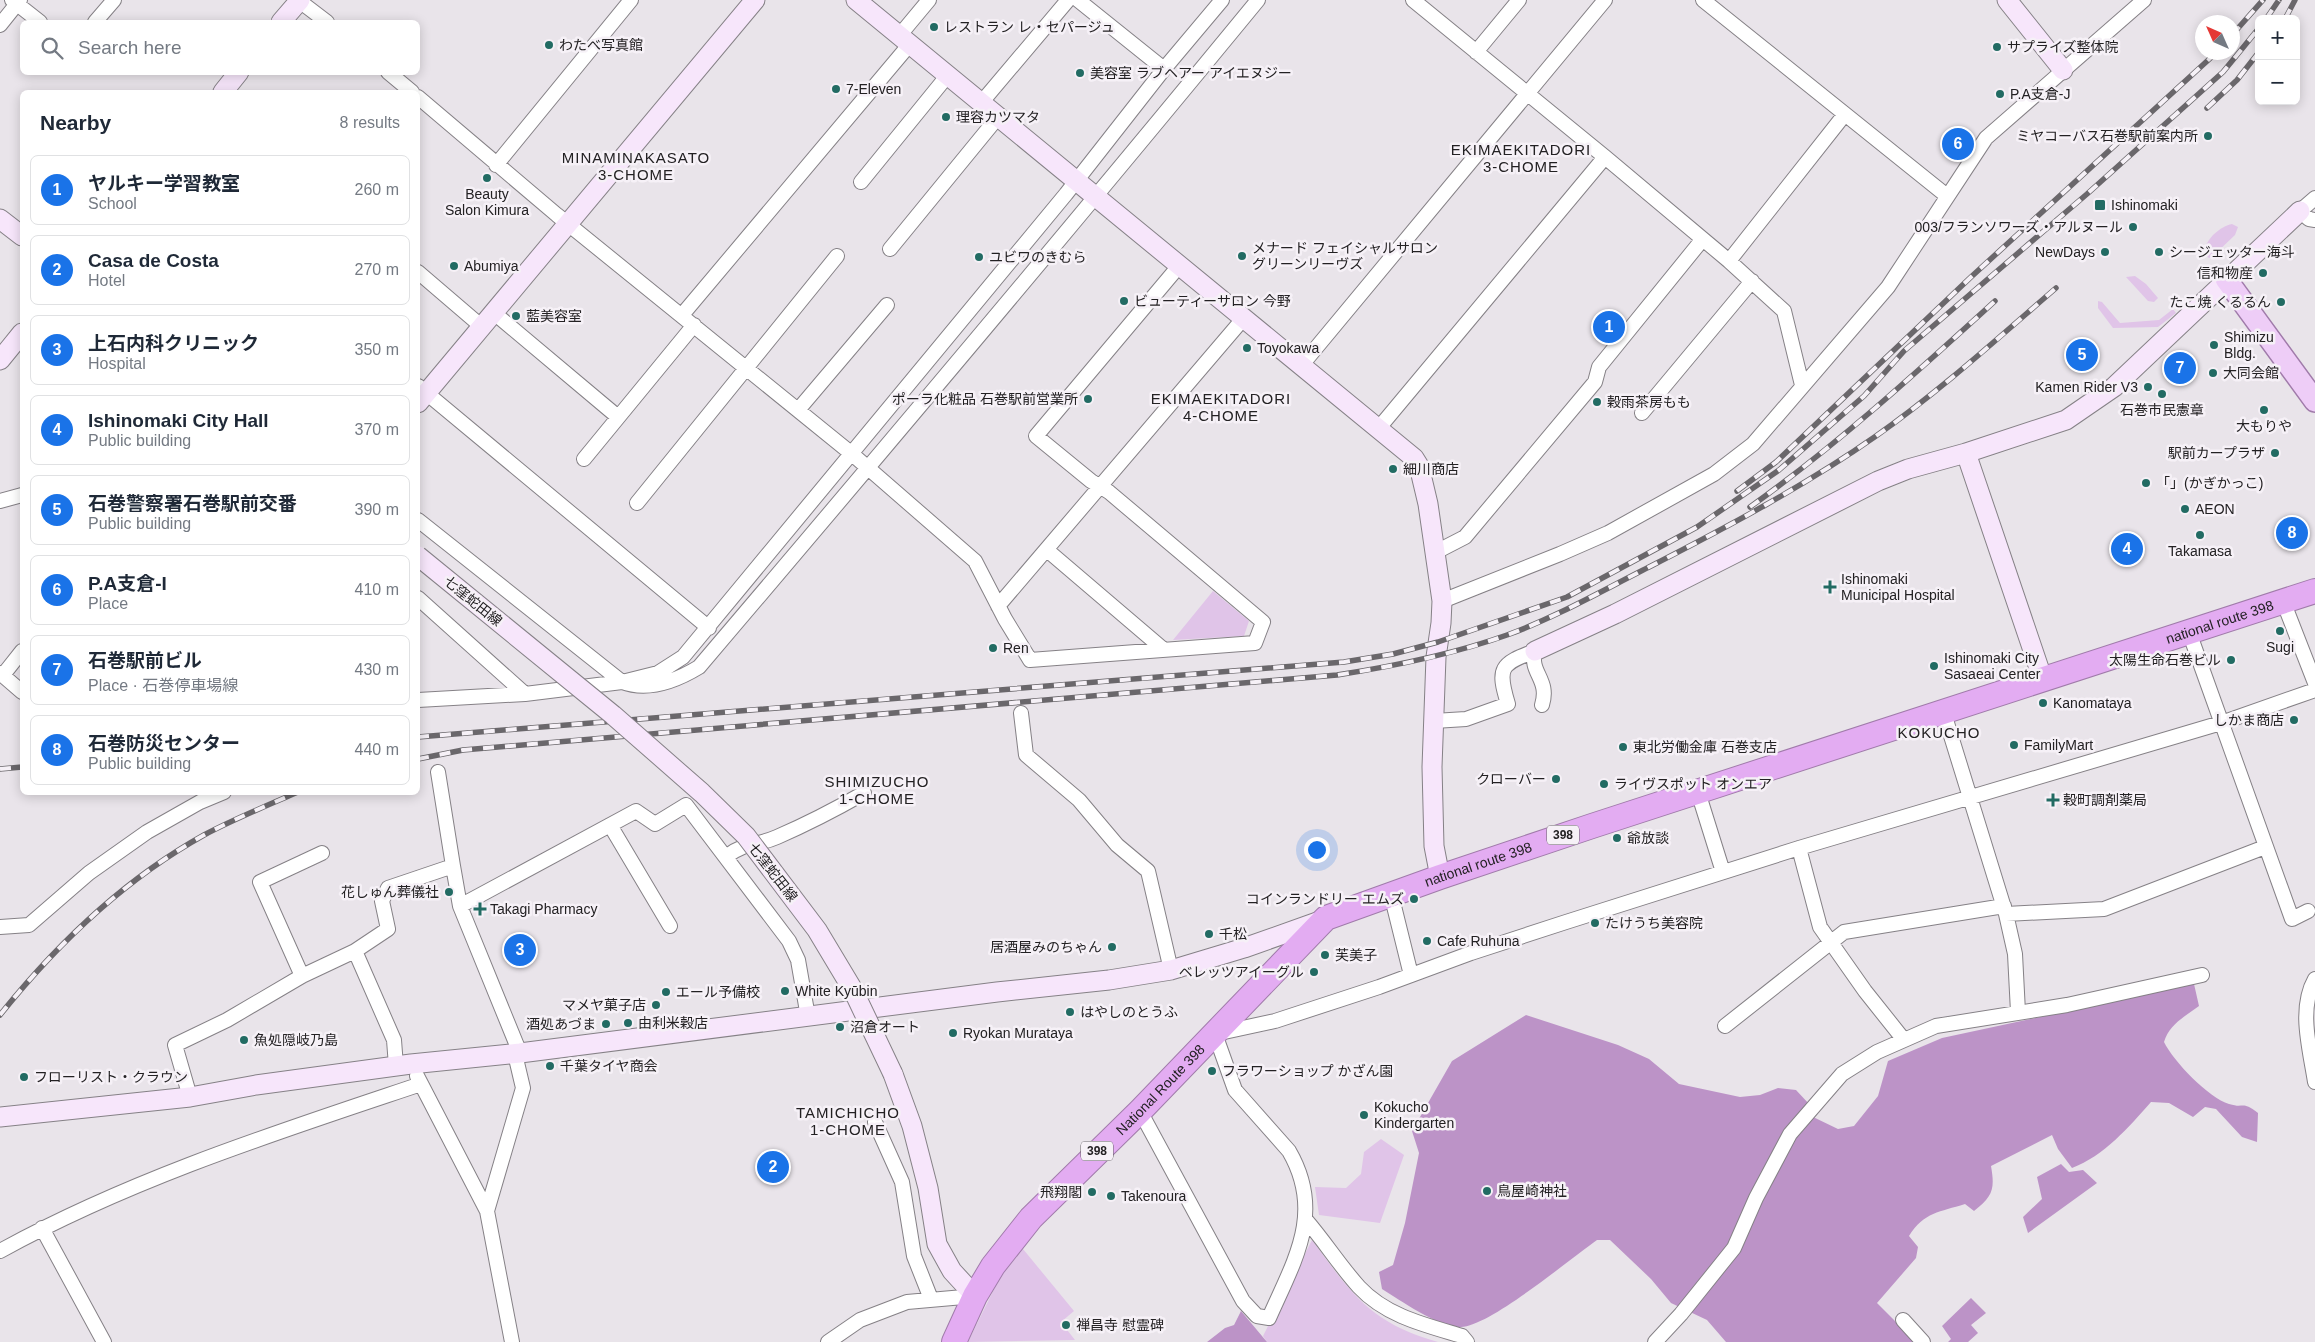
<!DOCTYPE html>
<meta charset="utf-8">
<style>
body{margin:0;font-family:Arial,"Noto Sans JP",sans-serif;background:#f2f2f3;color:#1f2937}
.controls{position:absolute;right:15px;top:15px;display:grid;overflow:hidden;border-radius:8px;box-shadow:0 2px 12px #0003}
.controls button{width:45px;height:45px;display:grid;place-items:center;padding:0;border:0;border-bottom:1px solid #e0e1e3;background:#fff;color:#1f2937;font:25px sans-serif}
.compass{position:absolute;left:2195px;top:15px;width:45px;height:45px;border-radius:50%;background:#fff;box-shadow:0 2px 12px #0003;rotate:315deg}
.you{position:absolute;left:1316px;top:849px;width:18px;height:18px;margin:-12px;border:4px solid #fff;border-radius:50%;background:#1a73e8;box-shadow:0 0 0 8px #1a73e833}
.badge{display:grid;place-items:center;width:32px;height:32px;border-radius:50%;background:#1a73e8;color:#fff;font-size:16px;font-weight:700}
.pin{position:absolute;translate:-50% -50%;border:2px solid #fff;box-shadow:0 1px 5px #0006}
.list{margin:0;padding:0;list-style:none}
h2{display:flex;justify-content:space-between;align-items:center;height:65px;margin:0;padding:0 20px;font-size:21px}
h2 small{font-size:16px;font-weight:400;color:#747a83}
.list li{display:grid;grid-template-columns:32px 1fr auto;gap:15px;align-items:center;box-sizing:border-box;height:70px;margin:0 10px 10px;padding:0 10px;border:1px solid #e0e1e3;border-radius:8px}
.list b{display:block;font-size:19px;white-space:nowrap}
.list p{margin:0;font-size:16px;white-space:nowrap;color:#747a83}
.list em{font-size:16px;font-style:normal;color:#747a83}
.icon{flex:none;width:28px;height:28px;fill:none;stroke:currentColor;stroke-width:2;stroke-linecap:round;stroke-linejoin:round}
.map{position:relative;flex:none;width:2315px;height:1342px;overflow:hidden}
.search{position:absolute;background:#fff;box-shadow:0 2px 12px #0003;left:20px;top:20px;width:400px;height:55px;display:flex;align-items:center;gap:12px;box-sizing:border-box;padding:0 18px;border-radius:8px;color:#747a83;font-size:19px}
.panel{position:absolute;background:#fff;box-shadow:0 2px 12px #0003;left:20px;top:90px;width:400px;height:705px;border-radius:8px}
.map>svg:first-child{display:block}
.green{fill:#e0c4e8}
.forest{fill:#bc93c7}
.lines{fill:none;stroke-linecap:round;stroke-linejoin:round}
.street-casing{stroke:#858186;stroke-width:16}
.secondary-casing{stroke:#858186;stroke-width:21}
.primary-casing{stroke:#a07baa;stroke-width:24}
.highway-casing{stroke:#a07baa;stroke-width:26}
.street{stroke:#fff;stroke-width:14}
.secondary{stroke:#f7e6fb;stroke-width:19}
.primary{stroke:#eecdf7;stroke-width:21}
.highway{stroke:#e3acf2;stroke-width:24}
.rail-casing{stroke:#6a676b;stroke-width:5.5}
.rail{stroke:#f6f1f7;stroke-width:4;stroke-dasharray:11;stroke-linecap:butt}
.secondary-bridge-casing{stroke:#858186;stroke-width:21;stroke-linecap:butt}
.secondary-bridge{stroke:#f7e6fb;stroke-width:19}
.poi-dot{fill:#226b63;stroke:#f6f1f7;stroke-width:2}
.labels{text-anchor:middle;stroke-width:5;stroke-linejoin:round;paint-order:stroke}
.shield{fill:#f6f1f7;stroke:#625f63;stroke-width:1}
.shield-label{font-size:12px;font-weight:bold;fill:#232123}
.poi-label{font-size:14px;fill:#232123;stroke:#f6f1f7;text-anchor:start}
.street-label{font-size:14px;fill:#232123;stroke:#f6f1f7}
.neighbourhood-label{font-size:15px;letter-spacing:1px;fill:#232123;stroke:#f6f1f7}
</style>
<div class="map">
<svg width="2315" height="1342" viewBox="0 0 2315 1342">
<rect width="100%" height="100%" fill="#e9e4ea"/>
<path class="green" d="M2232,224L2238,227L2235,235L2213,256L2209,258L2205,255C2202,242 2220,226 2232,224Z
M2135,276L2146,284L2158,298L2154,302L2148,301L2126,277Z
M2098,301L2102,302L2120,323L2159,320L2173,309L2176,313L2158,327L2113,328L2098,308Z
M1213,591L1249,621L1244,636L1173,640Z
M1381,1139L1404,1155L1380,1223L1319,1215L1315,1187L1346,1188L1361,1174L1364,1152Z
M1312,1240C1351,1293 1370,1323 1438,1342H1267L1263,1336Z
M1023,1249L1074,1311L1061,1322L1075,1340L968,1342L1000,1277Z"/>
<path class="forest" d="M2194,984L2199,1006C2185,1016 2169,1025 2164,1042C2173,1061 2209,1098 2229,1104C2245,1109 2241,1100 2258,1113L2257,1142L2242,1137L2216,1109L2205,1107L2193,1117L2169,1103L2151,1102C2129,1127 2104,1156 2072,1168L2058,1149L2052,1135L1991,1166C1995,1189 1993,1196 1974,1211L1965,1204C1940,1212 1924,1212 1909,1236L1918,1247L1916,1258L1877,1303L1916,1342H1726L1707,1320L1671,1303L1651,1279L1610,1240H1597C1570,1259 1490,1326 1461,1327C1441,1329 1400,1300 1382,1289L1379,1272L1393,1265L1405,1223L1419,1153L1412,1131L1452,1061L1526,1015L1618,1045L1649,1059L1679,1084L1740,1097L1760,1095L1778,1088L1796,1090L1810,1105L1811,1116L1838,1129L1854,1126L1878,1096L1888,1061L1942,1038Z
M2061,1164L2069,1172L2083,1170L2097,1183L2028,1233L2023,1217L2042,1199L2037,1177Z
M1971,1298L1986,1313L1971,1325L1978,1333L1968,1342H1948L1951,1339L1942,1326Z
M1241,1311L1267,1342H1207L1225,1328L1234,1325Z"/>
<g class="lines">
<defs>
<path id="street" d="M12,0L40,22
M298,0L327,22
M1078,0L1164,69
M1413,0L1605,157L1729,261L1784,311L1802,385
M1703,0L1947,196
M95,22L114,0
M0,25L20,0
M899,36L929,0
M1476,52L1519,0
M388,72L412,92
M418,97L557,215L852,454L975,561L1005,619L1030,660L1255,643L1263,622L1109,492L1091,481L1036,436L1179,266
M981,103L1068,0
M496,165L631,0
M861,182L948,75
M2315,198L2300,211L2309,219L2315,220
M890,249L998,117
M1729,261L1845,114
M418,272L481,326
M493,312L618,417
M682,315L910,44
M1301,366L1605,0
M418,386L709,628
M798,410L887,305
M1642,413L1752,281
M1378,429L1605,157
M584,459L694,325
M0,501L22,495
M637,503L837,256
M418,520L622,682C649,692 676,681 699,667C887,446 1074,224 1258,0
M1047,550L1163,649
M1434,553L1465,537L1595,382L1599,367L1702,240
M418,598L525,694
M1442,601L1560,554L1608,533L1714,474L1753,444L1888,287L1986,138L2144,0
M2283,601L2315,683
M998,606L1243,319
M2189,632L2292,919L2308,911
M1535,651C1529,673 1550,679 1542,705
M0,673L22,692
M3,675L22,651
M418,700L525,694L622,682L658,673L683,657L1066,194L1164,69L1222,0
M1943,710L2006,914L2015,954L2018,1012
M1021,713L1026,755L1079,800L1117,845L1148,871L1171,970
M1434,721L1466,719L1508,704C1497,668 1500,664 1535,651
M438,772L453,866
M1698,792L1723,872
M610,825L670,926
M1799,848L1820,927L1865,991L1904,1040
M727,856C747,841 757,846 777,837C807,824 836,809 864,793
M1391,894L1411,975
M460,906L520,1053
M2006,914L2104,909L2265,847
M0,927L29,925L89,873L147,832L200,802L224,792
M355,951L394,1040L396,1066
M302,976L260,882L322,853
M2315,979C2298,1009 2310,1049 2315,1082
M1725,1026L1844,932L2004,906
M417,1076L487,1211
M190,1097L175,1045L227,1020L302,976L355,951L388,929L382,901L388,888L453,866L460,906L636,811L655,824L686,805L789,941L798,960L808,1017
M1140,1111L1243,1301L1257,1316L1269,1318C1294,1261 1325,1213 1289,1151L1235,1090L1215,1034L1275,1021L1379,987L1471,953L1566,922L1799,848L2221,723L2315,690
M875,1122L902,1182L914,1256L931,1299
M1306,1220C1325,1242 1340,1266 1359,1287C1386,1316 1425,1325 1462,1336L1467,1342
M42,1228L104,1342
M0,1251C133,1178 278,1132 421,1084
M1903,1320L1923,1342
M512,1342L487,1211L523,1088L515,1054
M828,1342L860,1320L907,1302L975,1296
M1655,1342L1681,1314L1734,1248L1756,1198L1790,1134L1842,1074L1877,1052L1936,1026L2067,1005L2202,975"/>
<path id="secondary" d="M856,0L1414,458L1419,466L1428,504L1442,601L1441,623L1436,657L1432,767L1434,846L1440,877
M2007,0L2063,70
M281,22L300,0
M223,92L239,72
M0,219L22,236
M0,360L22,333
M418,403L755,0
M1535,651L1615,614L1878,481L1908,469L1966,453
M2043,680L1966,453L2066,420L2114,387L2300,211
M893,1074L912,1126L928,1188L937,1244L952,1271L975,1296
M0,1117L190,1097L256,1085L411,1064L520,1053L997,992L1109,980L1171,970L1244,948L1323,920"/>
<path id="primary" d="M2226,279L2315,401"/>
<g id="highway">
<path id="s1" d="M954,1342L975,1296L993,1266L1031,1218L1140,1111L1326,918L1440,877L1592,826L2315,591"/>
</g>
</defs>
<use href="#street" class="street-casing"/>
<use href="#secondary" class="secondary-casing"/>
<use href="#primary" class="primary-casing"/>
<use href="#highway" class="highway-casing"/>
<use href="#street" class="street"/>
<use href="#secondary" class="secondary"/>
<use href="#primary" class="primary"/>
<use href="#highway" class="highway"/>
<defs>
<path id="rail" d="M2266,19L2279,0
M2285,19L2295,0
M2232,35L2263,0
M2207,108L2237,80L2259,52
M1737,491L1776,462L1971,277L2217,52
M1750,507C1837,445 1916,373 1995,301
M418,737L1344,662L1393,654L1438,642L1567,597L1697,527L1779,470L1864,396L1904,351L2087,194L2223,72L2259,28
M418,759L463,750L1337,675C1395,666 1451,655 1507,635C1557,617 1605,589 1653,565C1729,526 1806,485 1876,436C1940,391 1997,339 2056,288
M0,769L22,767
M0,1015C56,945 125,879 204,835C234,819 266,806 298,792"/>
</defs>
<use href="#rail" class="rail-casing"/>
<use href="#rail" class="rail"/>
<defs>
<path id="secondary-bridge" d="M418,556L613,715L702,793L746,836L817,930L853,990L893,1074"/>
</defs>
<use href="#secondary-bridge" class="secondary-bridge-casing"/>
<use href="#secondary-bridge" class="secondary-bridge"/>
</g>
<g class="poi-dot">
<circle cx="934" cy="27" r="5"/>
<circle cx="549" cy="45" r="5"/>
<circle cx="1997" cy="47" r="5"/>
<circle cx="1080" cy="73" r="5"/>
<circle cx="836" cy="89" r="5"/>
<circle cx="2000" cy="94" r="5"/>
<circle cx="946" cy="117" r="5"/>
<circle cx="2208" cy="136" r="5"/>
<circle cx="487" cy="178" r="5"/>
<rect x="2094" y="199" width="12" height="12" rx="2.5"/>
<circle cx="2133" cy="227" r="5"/>
<circle cx="2105" cy="252" r="5"/>
<circle cx="2159" cy="252" r="5"/>
<circle cx="1242" cy="256" r="5"/>
<circle cx="979" cy="257" r="5"/>
<circle cx="454" cy="266" r="5"/>
<circle cx="2263" cy="273" r="5"/>
<circle cx="1124" cy="301" r="5"/>
<circle cx="2281" cy="302" r="5"/>
<circle cx="516" cy="316" r="5"/>
<circle cx="2214" cy="345" r="5"/>
<circle cx="1247" cy="348" r="5"/>
<circle cx="2213" cy="373" r="5"/>
<circle cx="2148" cy="387" r="5"/>
<circle cx="2162" cy="394" r="5"/>
<circle cx="1088" cy="399" r="5"/>
<circle cx="1597" cy="402" r="5"/>
<circle cx="2264" cy="410" r="5"/>
<circle cx="2275" cy="453" r="5"/>
<circle cx="1393" cy="469" r="5"/>
<circle cx="2146" cy="483" r="5"/>
<circle cx="2185" cy="509" r="5"/>
<circle cx="2200" cy="535" r="5"/>
<path d="M1827.5 579.5h5v5h5v5h-5v5h-5v-5h-5v-5h5z"/>
<circle cx="2280" cy="631" r="5"/>
<circle cx="993" cy="648" r="5"/>
<circle cx="2231" cy="660" r="5"/>
<circle cx="1934" cy="666" r="5"/>
<circle cx="2043" cy="703" r="5"/>
<circle cx="2294" cy="720" r="5"/>
<circle cx="2014" cy="745" r="5"/>
<circle cx="1623" cy="747" r="5"/>
<circle cx="1556" cy="779" r="5"/>
<circle cx="1604" cy="784" r="5"/>
<path d="M2050.5 792.5h5v5h5v5h-5v5h-5v-5h-5v-5h5z"/>
<circle cx="1617" cy="838" r="5"/>
<circle cx="449" cy="892" r="5"/>
<circle cx="1414" cy="899" r="5"/>
<path d="M477.5 901.5h5v5h5v5h-5v5h-5v-5h-5v-5h5z"/>
<circle cx="1595" cy="923" r="5"/>
<circle cx="1209" cy="934" r="5"/>
<circle cx="1427" cy="941" r="5"/>
<circle cx="1112" cy="947" r="5"/>
<circle cx="1325" cy="955" r="5"/>
<circle cx="1314" cy="972" r="5"/>
<circle cx="785" cy="991" r="5"/>
<circle cx="666" cy="992" r="5"/>
<circle cx="656" cy="1005" r="5"/>
<circle cx="1070" cy="1012" r="5"/>
<circle cx="628" cy="1023" r="5"/>
<circle cx="606" cy="1024" r="5"/>
<circle cx="840" cy="1027" r="5"/>
<circle cx="953" cy="1033" r="5"/>
<circle cx="244" cy="1040" r="5"/>
<circle cx="550" cy="1066" r="5"/>
<circle cx="1212" cy="1071" r="5"/>
<circle cx="24" cy="1077" r="5"/>
<circle cx="1364" cy="1115" r="5"/>
<circle cx="1487" cy="1191" r="5"/>
<circle cx="1092" cy="1192" r="5"/>
<circle cx="1111" cy="1196" r="5"/>
<circle cx="1066" cy="1325" r="5"/>
</g>
<g class="labels">
<g class="shield">
<rect x="1547" y="825.5" width="32" height="19" rx="4"/>
<rect x="1081" y="1141.5" width="32" height="19" rx="4"/>
</g>
<g class="shield-label">
<text x="1563" y="839">398</text>
<text x="1097" y="1155">398</text>
</g>
<g class="poi-label">
<text x="944" y="32">レストラン レ・セパージュ</text>
<text x="559" y="50">わたべ写真館</text>
<text x="2007" y="52">サプライズ整体院</text>
<text x="1090" y="78">美容室 ラブヘアー アイエヌジー</text>
<text x="846" y="94">7-Eleven</text>
<text x="2010" y="99">P.A支倉-J</text>
<text x="956" y="122">理容カツマタ</text>
<text x="2198" y="141" text-anchor="end">ミヤコーバス石巻駅前案内所</text>
<text x="487" y="199" text-anchor="middle">Beauty<tspan x="487" dy="16">Salon Kimura</tspan></text>
<text x="2111" y="210">Ishinomaki</text>
<text x="2123" y="232" text-anchor="end">003/フランソワーズ・アルヌール</text>
<text x="1252" y="253">メナード フェイシャルサロン<tspan x="1252" dy="16">グリーンリーヴズ</tspan></text>
<text x="2095" y="257" text-anchor="end">NewDays</text>
<text x="2169" y="257">シージェッター海斗</text>
<text x="989" y="262">ユビワのきむら</text>
<text x="464" y="271">Abumiya</text>
<text x="2253" y="278" text-anchor="end">信和物産</text>
<text x="1134" y="306">ビューティーサロン 今野</text>
<text x="2271" y="307" text-anchor="end">たこ焼 くるるん</text>
<text x="526" y="321">藍美容室</text>
<text x="2224" y="342">Shimizu<tspan x="2224" dy="16">Bldg.</tspan></text>
<text x="1257" y="353">Toyokawa</text>
<text x="2223" y="378">大同会館</text>
<text x="2138" y="392" text-anchor="end">Kamen Rider V3</text>
<text x="1078" y="404" text-anchor="end">ポーラ化粧品 石巻駅前営業所</text>
<text x="1607" y="407">穀雨茶房もも</text>
<text x="2162" y="415" text-anchor="middle">石巻市民憲章</text>
<text x="2264" y="431" text-anchor="middle">大もりや</text>
<text x="2265" y="458" text-anchor="end">駅前カープラザ</text>
<text x="1403" y="474">細川商店</text>
<text x="2156" y="488">「」(かぎかっこ)</text>
<text x="2195" y="514">AEON</text>
<text x="2200" y="556" text-anchor="middle">Takamasa</text>
<text x="1841" y="584">Ishinomaki<tspan x="1841" dy="16">Municipal Hospital</tspan></text>
<text x="2280" y="652" text-anchor="middle">Sugi</text>
<text x="1003" y="653">Ren</text>
<text x="1944" y="663">Ishinomaki City<tspan x="1944" dy="16">Sasaeai Center</tspan></text>
<text x="2221" y="665" text-anchor="end">太陽生命石巻ビル</text>
<text x="2053" y="708">Kanomataya</text>
<text x="2284" y="725" text-anchor="end">しかま商店</text>
<text x="2024" y="750">FamilyMart</text>
<text x="1633" y="752">東北労働金庫 石巻支店</text>
<text x="1546" y="784" text-anchor="end">クローバー</text>
<text x="1614" y="789">ライヴスポット オンエア</text>
<text x="2063" y="805">穀町調剤薬局</text>
<text x="1627" y="843">爺放談</text>
<text x="439" y="897" text-anchor="end">花しゅん葬儀社</text>
<text x="1404" y="904" text-anchor="end">コインランドリー エムズ</text>
<text x="490" y="914">Takagi Pharmacy</text>
<text x="1605" y="928">たけうち美容院</text>
<text x="1219" y="939">千松</text>
<text x="1437" y="946">Cafe Ruhuna</text>
<text x="1102" y="952" text-anchor="end">居酒屋みのちゃん</text>
<text x="1335" y="960">芙美子</text>
<text x="1304" y="977" text-anchor="end">ベレッツアイーグル</text>
<text x="795" y="996">White Kyūbin</text>
<text x="676" y="997">エール予備校</text>
<text x="646" y="1010" text-anchor="end">マメヤ菓子店</text>
<text x="1080" y="1017">はやしのとうふ</text>
<text x="638" y="1028">由利米穀店</text>
<text x="596" y="1029" text-anchor="end">酒処あづま</text>
<text x="850" y="1032">沼倉オート</text>
<text x="963" y="1038">Ryokan Murataya</text>
<text x="254" y="1045">魚処隠岐乃島</text>
<text x="560" y="1071">千葉タイヤ商会</text>
<text x="1222" y="1076">フラワーショップ かざん園</text>
<text x="34" y="1082">フローリスト・クラウン</text>
<text x="1374" y="1112">Kokucho<tspan x="1374" dy="16">Kindergarten</tspan></text>
<text x="1497" y="1196">鳥屋崎神社</text>
<text x="1082" y="1197" text-anchor="end">飛翔閣</text>
<text x="1121" y="1201">Takenoura</text>
<text x="1076" y="1330">禅昌寺 慰霊碑</text>
</g>
<g class="street-label">
<text transform="translate(473 601) rotate(39)" y="5">七窪蛇田線</text>
<text dy="5" stroke="none"><textPath href="#s1" startOffset="1509">national route 398</textPath></text>
<text dy="5" stroke="none"><textPath href="#s1" startOffset="729">national route 398</textPath></text>
<text transform="translate(773 872) rotate(52)" y="5">七窪蛇田線</text>
<text dy="5" stroke="none"><textPath href="#s1" startOffset="329">National Route 398</textPath></text>
</g>
<g class="neighbourhood-label">
<text x="1521" y="155">EKIMAEKITADORI<tspan x="1521" dy="17">3-CHOME</tspan></text>
<text x="636" y="163">MINAMINAKASATO<tspan x="636" dy="17">3-CHOME</tspan></text>
<text x="1221" y="404">EKIMAEKITADORI<tspan x="1221" dy="17">4-CHOME</tspan></text>
<text x="1939" y="738">KOKUCHO</text>
<text x="877" y="787">SHIMIZUCHO<tspan x="877" dy="17">1-CHOME</tspan></text>
<text x="848" y="1118">TAMICHICHO<tspan x="848" dy="17">1-CHOME</tspan></text>
</g>
</g>
</svg>
<div class="controls">
<button>+</button>
<button>−</button>
</div>
<svg class="compass" viewBox="-18 -18 36 36"><path d="M0-13l5 13h-10z" fill="#e53935"/><path d="M0 13l5-13h-10z" fill="#747a83"/></svg>
<div class="you"></div>
<div class="pin badge" style="left:1609px;top:327px">1</div>
<div class="pin badge" style="left:773px;top:1167px">2</div>
<div class="pin badge" style="left:520px;top:950px">3</div>
<div class="pin badge" style="left:2127px;top:549px">4</div>
<div class="pin badge" style="left:2082px;top:355px">5</div>
<div class="pin badge" style="left:1958px;top:144px">6</div>
<div class="pin badge" style="left:2180px;top:368px">7</div>
<div class="pin badge" style="left:2292px;top:533px">8</div>
<div class="search"><svg class="icon" aria-label="search" viewBox="0 0 24 24"><circle cx="10" cy="10" r="6"/><path d="M15 15l6 6"/></svg>Search here</div>
<section class="panel">
<h2>Nearby<small>8 results</small></h2>
<ul class="list">
<li><span class="badge">1</span><div><b>ヤルキー学習教室</b><p>School</p></div><em>260 m</em></li>
<li><span class="badge">2</span><div><b>Casa de Costa</b><p>Hotel</p></div><em>270 m</em></li>
<li><span class="badge">3</span><div><b>上石内科クリニック</b><p>Hospital</p></div><em>350 m</em></li>
<li><span class="badge">4</span><div><b>Ishinomaki City Hall</b><p>Public building</p></div><em>370 m</em></li>
<li><span class="badge">5</span><div><b>石巻警察署石巻駅前交番</b><p>Public building</p></div><em>390 m</em></li>
<li><span class="badge">6</span><div><b>P.A支倉-I</b><p>Place</p></div><em>410 m</em></li>
<li><span class="badge">7</span><div><b>石巻駅前ビル</b><p>Place · 石巻停車場線</p></div><em>430 m</em></li>
<li><span class="badge">8</span><div><b>石巻防災センター</b><p>Public building</p></div><em>440 m</em></li>
</ul>
</section>
</div>
